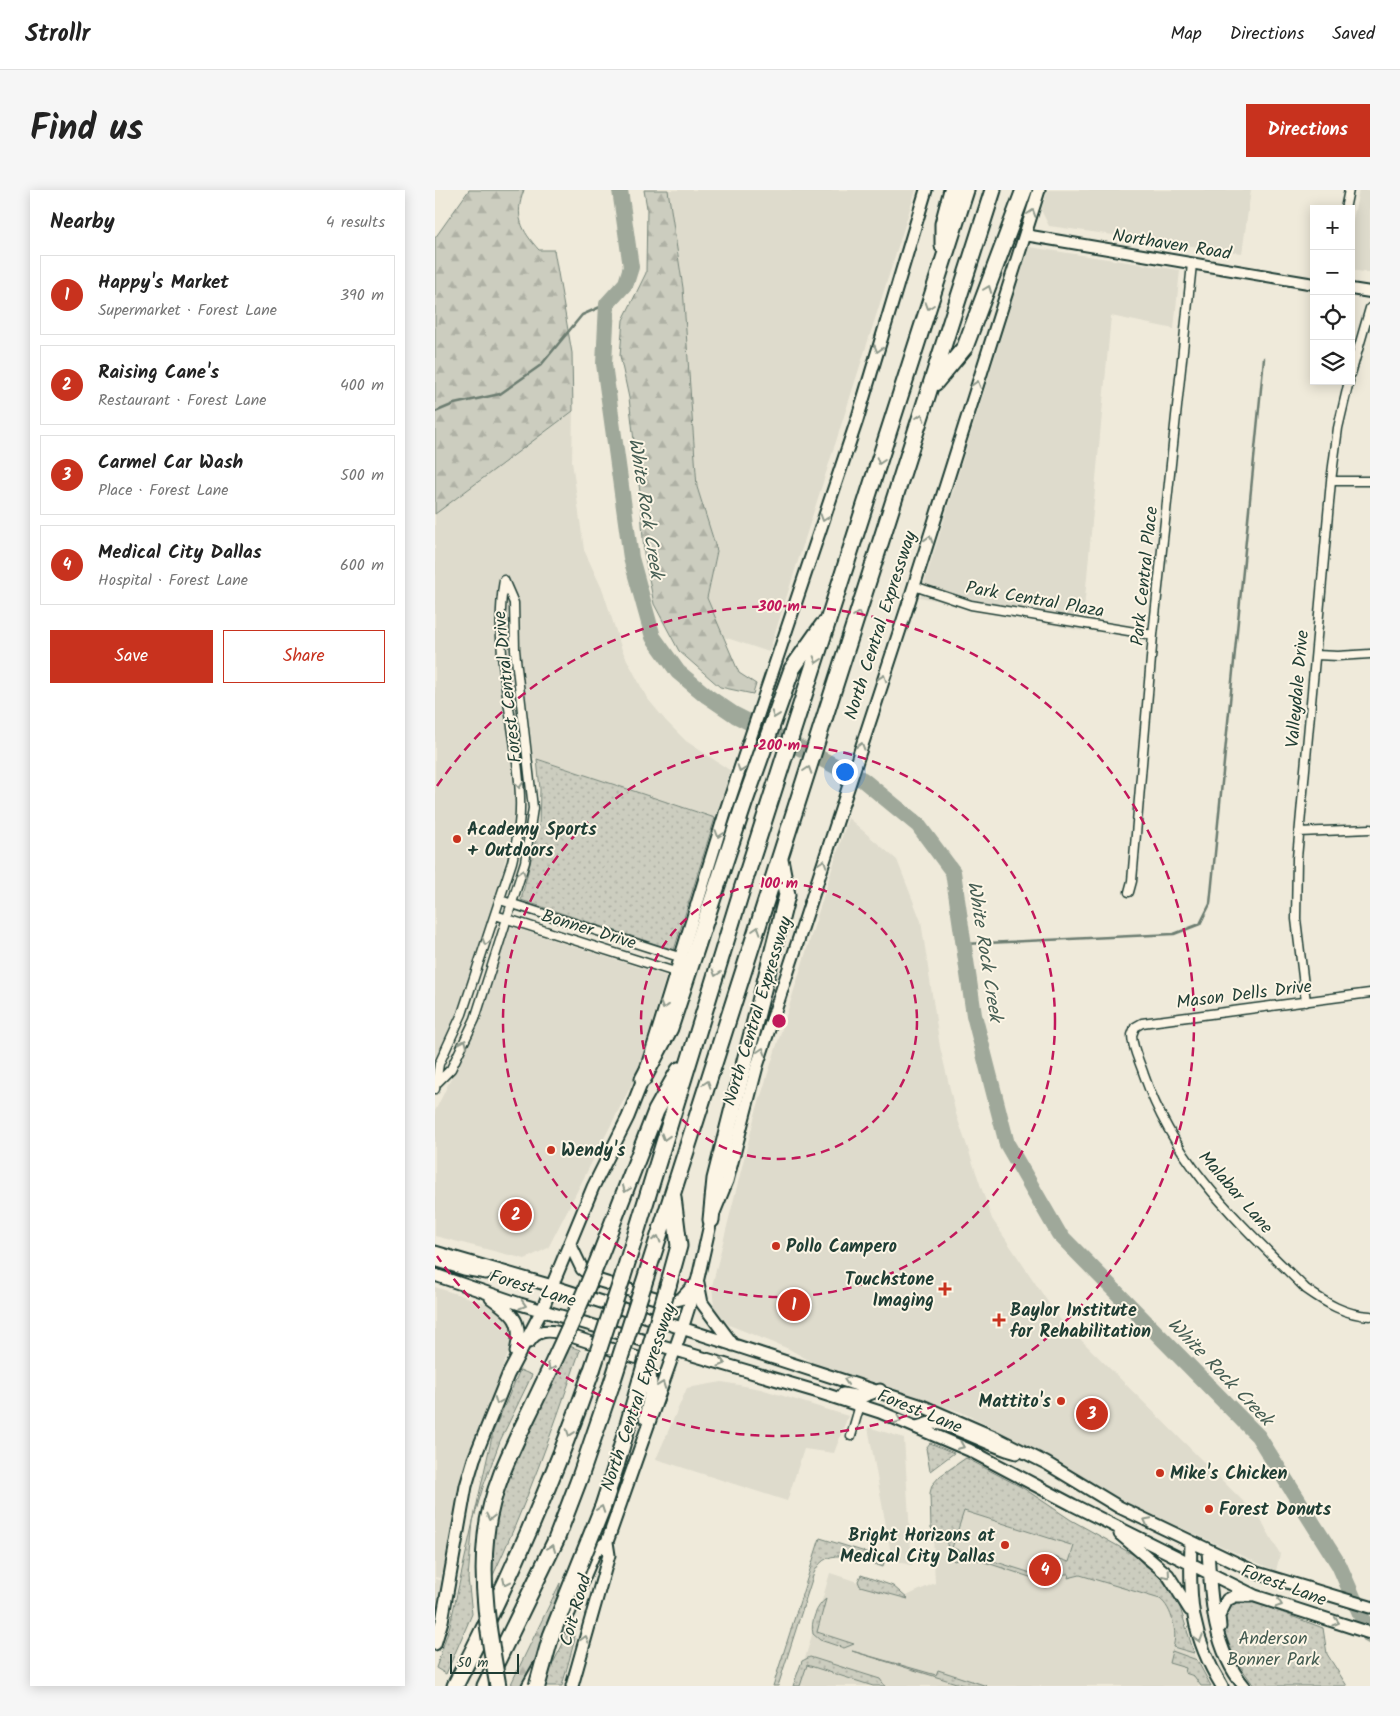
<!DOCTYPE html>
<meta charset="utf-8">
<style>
body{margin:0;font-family:Kalam,sans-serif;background:#f6f6f6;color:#222}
.controls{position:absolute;right:15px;top:15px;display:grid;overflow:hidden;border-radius:0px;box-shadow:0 2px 12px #0003}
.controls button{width:45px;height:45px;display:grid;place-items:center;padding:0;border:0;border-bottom:1px solid #e0e0e0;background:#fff;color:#222;font:25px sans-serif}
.scale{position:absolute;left:15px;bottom:12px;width:69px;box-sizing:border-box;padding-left:5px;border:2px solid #1f3d34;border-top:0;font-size:14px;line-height:18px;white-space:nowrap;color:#1f3d34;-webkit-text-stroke:4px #fcf5e5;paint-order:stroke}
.you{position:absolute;left:409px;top:581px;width:18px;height:18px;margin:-12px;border:4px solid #fff;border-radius:50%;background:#1a73e8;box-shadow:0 0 0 8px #1a73e833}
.badge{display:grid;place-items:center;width:32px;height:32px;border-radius:50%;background:#c8321e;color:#fff;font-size:16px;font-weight:700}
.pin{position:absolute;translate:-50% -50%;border:2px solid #fff;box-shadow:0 1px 5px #0006}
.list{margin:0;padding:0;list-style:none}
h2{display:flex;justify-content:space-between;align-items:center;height:65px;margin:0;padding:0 20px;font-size:21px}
h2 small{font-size:16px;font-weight:400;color:#767676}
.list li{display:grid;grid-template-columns:32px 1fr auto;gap:15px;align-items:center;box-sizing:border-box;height:80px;margin:0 10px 10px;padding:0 10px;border:1px solid #e0e0e0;border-radius:0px}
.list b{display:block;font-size:19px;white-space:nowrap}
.list p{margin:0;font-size:16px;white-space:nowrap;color:#767676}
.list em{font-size:16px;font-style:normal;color:#767676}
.actions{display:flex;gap:10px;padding:15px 20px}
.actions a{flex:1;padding:11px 0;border:1px solid #c8321e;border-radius:0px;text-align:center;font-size:18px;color:#c8321e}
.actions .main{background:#c8321e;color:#fff}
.icon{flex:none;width:28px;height:28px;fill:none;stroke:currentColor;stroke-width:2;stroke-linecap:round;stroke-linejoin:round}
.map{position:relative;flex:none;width:935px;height:1496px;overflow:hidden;border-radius:0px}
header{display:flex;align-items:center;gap:30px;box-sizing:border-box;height:70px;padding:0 25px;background:#fff;border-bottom:1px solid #e0e0e0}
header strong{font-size:24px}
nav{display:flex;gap:28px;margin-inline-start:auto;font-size:18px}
.intro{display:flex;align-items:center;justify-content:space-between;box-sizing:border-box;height:120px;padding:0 30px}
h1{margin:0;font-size:35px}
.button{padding:12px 22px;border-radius:0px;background:#c8321e;color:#fff;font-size:18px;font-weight:700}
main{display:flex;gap:30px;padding:0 30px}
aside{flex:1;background:#fff;border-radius:0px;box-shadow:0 2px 12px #0003}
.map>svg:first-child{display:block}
.built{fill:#dedbcc}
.grass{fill:url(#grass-dots);stroke:#76857a}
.forest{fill:url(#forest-firs);stroke:#76857a}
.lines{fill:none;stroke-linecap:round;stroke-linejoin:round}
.stream{stroke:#6c7d71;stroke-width:2.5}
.river{stroke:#9fa89a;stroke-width:16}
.minor-casing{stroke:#1f3d34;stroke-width:11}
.tertiary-casing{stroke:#1f3d34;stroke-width:14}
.secondary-casing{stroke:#1f3d34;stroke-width:15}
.motorway-casing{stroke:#1f3d34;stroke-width:19}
.minor{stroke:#fcf5e5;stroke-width:8}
.tertiary{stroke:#fcf5e5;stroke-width:10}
.secondary{stroke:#fcf5e5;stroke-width:11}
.motorway{stroke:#fcf5e5;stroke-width:15}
.motorway-bridge-casing{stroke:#1f3d34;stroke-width:19;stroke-linecap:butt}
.motorway-bridge{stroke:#fcf5e5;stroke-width:15}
.oneway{stroke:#8e998c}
.ring{fill:none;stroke:#c2185b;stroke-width:2.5;stroke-dasharray:9 6}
.poi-dot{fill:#c8321e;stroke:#fcf5e5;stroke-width:2}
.labels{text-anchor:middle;stroke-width:4;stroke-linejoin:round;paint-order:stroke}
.street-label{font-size:18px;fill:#1f3d34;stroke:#fcf5e5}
.poi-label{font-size:18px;font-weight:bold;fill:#1f3d34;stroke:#fcf5e5;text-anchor:start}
.park-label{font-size:18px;fill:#425a50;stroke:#fcf5e5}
.water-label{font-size:19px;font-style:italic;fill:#455d53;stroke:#fcf5e5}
.centre{fill:#c2185b;stroke:#fcf5e5;stroke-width:2.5}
.ring-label{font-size:15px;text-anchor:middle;font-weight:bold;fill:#c2185b;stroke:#fcf5e5;stroke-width:4;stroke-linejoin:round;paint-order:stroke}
</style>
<header>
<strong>Strollr</strong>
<nav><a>Map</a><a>Directions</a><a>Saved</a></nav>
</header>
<div class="intro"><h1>Find us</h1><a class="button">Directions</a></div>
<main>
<aside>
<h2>Nearby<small>4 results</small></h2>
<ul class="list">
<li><span class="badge">1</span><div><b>Happy's Market</b><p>Supermarket · Forest Lane</p></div><em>390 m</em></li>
<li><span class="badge">2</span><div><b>Raising Cane's</b><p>Restaurant · Forest Lane</p></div><em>400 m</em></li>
<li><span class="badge">3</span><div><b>Carmel Car Wash</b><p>Place · Forest Lane</p></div><em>500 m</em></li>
<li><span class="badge">4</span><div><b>Medical City Dallas</b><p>Hospital · Forest Lane</p></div><em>600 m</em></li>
</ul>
<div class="actions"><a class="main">Save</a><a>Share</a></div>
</aside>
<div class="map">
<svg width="935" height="1496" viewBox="0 0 935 1496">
<defs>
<pattern id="grass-dots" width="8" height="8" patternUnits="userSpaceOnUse" patternTransform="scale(1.25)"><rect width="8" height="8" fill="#cccdbf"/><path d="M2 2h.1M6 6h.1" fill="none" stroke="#afb1a5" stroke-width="1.8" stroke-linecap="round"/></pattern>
<pattern id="forest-firs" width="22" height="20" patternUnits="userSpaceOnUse" patternTransform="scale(1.25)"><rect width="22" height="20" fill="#cccdbf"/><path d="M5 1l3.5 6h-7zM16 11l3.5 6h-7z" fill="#afb1a5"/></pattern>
</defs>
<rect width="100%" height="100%" fill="#efeada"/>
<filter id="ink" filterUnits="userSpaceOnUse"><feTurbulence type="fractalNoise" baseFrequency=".02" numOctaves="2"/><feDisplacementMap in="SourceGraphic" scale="10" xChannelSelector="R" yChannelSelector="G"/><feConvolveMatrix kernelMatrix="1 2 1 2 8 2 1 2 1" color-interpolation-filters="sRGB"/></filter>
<g filter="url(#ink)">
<path class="built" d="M233,0H481L334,462L286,446L272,407L282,361L262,297L248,98Z
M613,0H816L807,63L614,36L606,20Z
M924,0H935V83L916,80V39Z
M594,57L745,80L739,139L676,126L647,441L485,407Z
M138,221L137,271L149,360L168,401L187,460L212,508L231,531L251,551L296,581L280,628L78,561L81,621L67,684L15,843L0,871V324Z
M413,628L462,670L486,731L505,857L521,924L557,1029L623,1127L825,1328L845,1364L841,1381L698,1316L598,1258L526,1222L377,1172L354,1159L294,1135L279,1117L277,1096L320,925Z
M75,736L231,786L201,886L113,1058L90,1069L0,1046V921L40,840Z
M0,1097L56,1115L73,1131L80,1145L41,1249L9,1389L0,1387Z
M287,1192L326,1199L413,1226L399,1263L369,1259L352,1311L221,1269L252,1198Z
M433,1237L469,1248L477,1376L457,1369Z
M530,1267L597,1301L632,1327L699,1364L709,1374L717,1377L738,1404L765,1477L777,1496H362L395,1383L469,1407L500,1393L496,1296L504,1286Z
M0,1389L9,1391L0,1426Z"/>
<path class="grass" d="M102,569L280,628L239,760L86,710L104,637L105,599Z
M132,1155L145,1160C118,1240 90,1318 54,1394L56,1348L66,1299Z
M85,1180L97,1185L65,1251L48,1297L38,1331L33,1388L37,1424L11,1484L1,1478L15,1435L58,1242Z
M495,1253L519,1263L495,1281L491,1258Z
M531,1268L588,1298L636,1330L699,1365L709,1375L720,1381L743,1411L759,1463L738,1457C743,1443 737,1418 725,1409L645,1385L633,1388L634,1384H626L623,1391L617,1396L621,1381L615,1378L619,1367L634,1372L639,1356L529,1321L517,1358L612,1388L614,1391L610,1398V1392L525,1364L522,1370L519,1371L515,1366L511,1350L496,1338L495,1303L497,1295L505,1286Z
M385,1348L450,1368L448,1377C425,1370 392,1353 379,1383L343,1496H338Z
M426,1385L458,1396L473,1409L425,1396L423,1391Z
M391,1409L382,1442L419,1454L409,1458L385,1450L378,1444C375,1432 382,1415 391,1409Z
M811,1409L888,1438L892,1464L912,1496H819L800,1469L786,1433L797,1412Z
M136,1438L140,1449L127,1496H110L115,1479Z
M417,1461L501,1485L503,1480L552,1496H531Z
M737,1461L762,1470L776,1496H766L759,1486L750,1483L751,1478L734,1473Z
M375,1467L445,1489L450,1496H438L372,1475L365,1496H358L367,1471Z"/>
<path class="forest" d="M34,0H89C79,26 86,40 104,60H119L137,163L138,221L0,324V48Z
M209,0H233L248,98L262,297L282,361L272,408L304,483L321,494L318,504L285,497L244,461L219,414L209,363L205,303L194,208L185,166L188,130L211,83L212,18Z
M125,1393C120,1429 104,1465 86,1496H75Z"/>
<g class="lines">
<path class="stream" d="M0,222L19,214L65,204L106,175L147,125L172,114
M529,754L739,744L765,734L775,714L829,168"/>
<path class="river" d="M185,0L196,77L191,93L172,114L169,174L196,368L218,447L243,482L272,506L300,525L428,590L483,635L518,682L539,825L572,954L624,1044L823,1246L904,1375L935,1446"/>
<defs>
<path id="minor" d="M910,19L914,0
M916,184L935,118
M896,291H935
M479,396L536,415L718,445
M881,465L903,466L935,464
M864,642L935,639
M694,702L697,691L718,445L757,74
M65,710L244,767
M60,725L240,782
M935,803L707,833L700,837L697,845C697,858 705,872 709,885C741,977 804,1032 871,1099C891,1113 910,1125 935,1126
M871,812L861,729L862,668L896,291L903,238L914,191
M2,893L16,879L40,829L90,672L98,618L80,460L79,413L69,390
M0,899L4,874L27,824L77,672C81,654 85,637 85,619C86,596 82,572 79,550C71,497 60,444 69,390
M416,1246L425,1215"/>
<path id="tertiary" d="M590,45L879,94
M916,99L935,102"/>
<path id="secondary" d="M135,1054L147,1079L162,1090L233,1112L246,1109L258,1096
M0,1062L117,1096L487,1216L561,1248L611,1273L684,1317L822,1383L935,1417
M0,1070L29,1079L51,1083
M0,1085L85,1114L380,1201L445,1222L534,1260L638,1315L820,1406L935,1443
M263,1093L267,1113L298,1155
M56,1108C80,1125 88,1132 81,1162
M94,1152C102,1139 114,1140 127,1143L206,1169C223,1186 214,1206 210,1228
M408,1204L426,1207L445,1200
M481,1237C486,1236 491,1234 496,1233C515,1232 558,1258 582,1263
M685,1344L733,1385L755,1420
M756,1352C754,1410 756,1446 787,1496
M773,1360C776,1408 777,1457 809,1496
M785,1437L784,1426L792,1410L800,1406H816
M123,1442L134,1423L160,1361L172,1352L247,1139L263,1088L276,1030L292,991L322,876L473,415L604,0
M0,1454L7,1431L31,1296L39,1269L73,1185L107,1120L158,997L193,927L208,889L291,620L422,230L491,0
M93,1496L103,1478
M137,1496L174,1365L172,1352"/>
<path id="motorway" d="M508,56V34L517,0
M500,193L530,157L589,0
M208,889L235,838L310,611L357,479L388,435
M276,1030L280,989L352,705L345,669
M164,1068L221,921L244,880
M187,1089L307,699L531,0
M208,1096L558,0
M233,1096L244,1056L238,1007
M181,1276L206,1189
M20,1496C73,1394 119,1289 157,1180
M50,1496L121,1350L145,1287L176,1196"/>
</defs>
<use href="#minor" class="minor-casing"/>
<use href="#tertiary" class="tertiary-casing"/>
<use href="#secondary" class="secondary-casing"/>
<use href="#motorway" class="motorway-casing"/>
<use href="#minor" class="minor"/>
<use href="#tertiary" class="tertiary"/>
<use href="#secondary" class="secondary"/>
<use href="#motorway" class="motorway"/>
<defs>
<path id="motorway-bridge" d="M157,1180L187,1089
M206,1189L233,1096
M176,1196L208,1096
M63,1496C54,1445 45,1397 51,1345C56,1296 81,1251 102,1207C124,1161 145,1115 164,1068
M102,1496L116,1446L168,1316L181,1276"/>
</defs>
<use href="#motorway-bridge" class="motorway-bridge-casing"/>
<use href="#motorway-bridge" class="motorway-bridge"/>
</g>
<defs><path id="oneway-chevron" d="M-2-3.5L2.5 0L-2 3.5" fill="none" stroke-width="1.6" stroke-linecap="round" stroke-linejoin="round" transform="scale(1.25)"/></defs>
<g class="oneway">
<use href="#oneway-chevron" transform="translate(597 23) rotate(-72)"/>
<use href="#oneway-chevron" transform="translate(553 99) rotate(-69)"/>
<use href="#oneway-chevron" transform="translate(494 116) rotate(108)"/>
<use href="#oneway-chevron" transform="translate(443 159) rotate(107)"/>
<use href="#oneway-chevron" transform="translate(542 194) rotate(-73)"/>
<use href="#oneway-chevron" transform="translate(486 227) rotate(-72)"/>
<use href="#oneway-chevron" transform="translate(445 271) rotate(108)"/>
<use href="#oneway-chevron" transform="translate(389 328) rotate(108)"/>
<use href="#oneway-chevron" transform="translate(494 349) rotate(-73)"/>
<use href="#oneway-chevron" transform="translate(423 425) rotate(-72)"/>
<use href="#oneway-chevron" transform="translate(382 470) rotate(108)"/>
<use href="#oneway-chevron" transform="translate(448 488) rotate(-71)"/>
<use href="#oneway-chevron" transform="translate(340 525) rotate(110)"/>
<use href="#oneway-chevron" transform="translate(426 556) rotate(-73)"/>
<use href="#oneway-chevron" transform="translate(306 579) rotate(109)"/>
<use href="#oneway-chevron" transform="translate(373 580) rotate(-72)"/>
<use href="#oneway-chevron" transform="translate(84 595) rotate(86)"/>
<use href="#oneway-chevron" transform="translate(284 644) rotate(108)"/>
<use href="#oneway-chevron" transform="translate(388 673) rotate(-72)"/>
<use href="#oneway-chevron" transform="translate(87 683) rotate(-73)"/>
<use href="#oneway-chevron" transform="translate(322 740) rotate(-72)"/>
<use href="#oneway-chevron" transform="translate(51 752) rotate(108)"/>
<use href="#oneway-chevron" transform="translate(281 783) rotate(108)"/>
<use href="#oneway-chevron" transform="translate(229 816) rotate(107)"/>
<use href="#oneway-chevron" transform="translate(29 853) rotate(-65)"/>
<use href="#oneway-chevron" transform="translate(327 861) rotate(-72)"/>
<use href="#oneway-chevron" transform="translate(272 894) rotate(-72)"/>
<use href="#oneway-chevron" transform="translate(230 947) rotate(107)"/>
<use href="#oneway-chevron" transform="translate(191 999) rotate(111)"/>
<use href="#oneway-chevron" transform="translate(222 1049) rotate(-73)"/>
<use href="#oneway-chevron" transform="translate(88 1115) rotate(16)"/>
<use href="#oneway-chevron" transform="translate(287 1173) rotate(16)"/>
<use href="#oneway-chevron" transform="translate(116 1177) rotate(115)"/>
<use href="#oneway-chevron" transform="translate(412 1190) rotate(-162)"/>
<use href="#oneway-chevron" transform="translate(227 1195) rotate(-70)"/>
<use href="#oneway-chevron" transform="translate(63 1211) rotate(111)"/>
<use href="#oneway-chevron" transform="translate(463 1230) rotate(22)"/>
<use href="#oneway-chevron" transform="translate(135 1243) rotate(109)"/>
<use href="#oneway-chevron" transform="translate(526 1256) rotate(23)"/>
<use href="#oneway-chevron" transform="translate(166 1319) rotate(-70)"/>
<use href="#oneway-chevron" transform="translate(55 1327) rotate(103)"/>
<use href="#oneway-chevron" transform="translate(712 1331) rotate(-153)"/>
<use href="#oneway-chevron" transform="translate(117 1358) rotate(-67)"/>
<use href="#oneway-chevron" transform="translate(732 1385) rotate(49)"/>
<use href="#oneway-chevron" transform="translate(71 1392) rotate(115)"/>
<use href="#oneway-chevron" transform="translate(844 1414) rotate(19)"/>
<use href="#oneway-chevron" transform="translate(901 1432) rotate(17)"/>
<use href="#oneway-chevron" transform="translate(150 1449) rotate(-74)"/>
<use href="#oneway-chevron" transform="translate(764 1449) rotate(73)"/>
</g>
</g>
<g class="ring">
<circle cx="344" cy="831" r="138"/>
<circle cx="344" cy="831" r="276"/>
<path d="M2 596A415 415 0 1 1 2 1066"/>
</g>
<g class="poi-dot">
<circle cx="22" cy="649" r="5"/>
<circle cx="116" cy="960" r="5"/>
<circle cx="341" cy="1056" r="5"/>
<path d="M507.5 1091.5h5v5h5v5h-5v5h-5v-5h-5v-5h5z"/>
<path d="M561.5 1122.5h5v5h5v5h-5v5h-5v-5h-5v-5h5z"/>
<circle cx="626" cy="1211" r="5"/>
<circle cx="725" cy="1283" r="5"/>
<circle cx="774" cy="1319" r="5"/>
<circle cx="570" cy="1355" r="5"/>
</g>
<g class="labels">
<g class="street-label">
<text transform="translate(737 54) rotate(9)" y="6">Northaven Road</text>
<text transform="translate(709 386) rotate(-84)" y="6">Park Central Place</text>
<text transform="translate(600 409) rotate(10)" y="6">Park Central Plaza</text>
<text transform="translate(445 435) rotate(-72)" y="6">North Central Expressway</text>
<text transform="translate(72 497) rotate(-96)" y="6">Forest Central Drive</text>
<text transform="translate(862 499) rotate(-85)" y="6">Valleydale Drive</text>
<text transform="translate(154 739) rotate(17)" y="6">Bonner Drive</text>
<text transform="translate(809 804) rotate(-7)" y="6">Mason Dells Drive</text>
<text transform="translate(322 821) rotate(-73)" y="6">North Central Expressway</text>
<text transform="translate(801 1002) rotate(49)" y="6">Malabar Lane</text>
<text transform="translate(98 1098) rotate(17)" y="6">Forest Lane</text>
<text transform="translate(203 1207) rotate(-71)" y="6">North Central Expressway</text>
<text transform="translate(485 1221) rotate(22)" y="6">Forest Lane</text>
<text transform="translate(849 1395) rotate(20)" y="6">Forest Lane</text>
<text transform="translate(140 1420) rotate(-74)" y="6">Coit Road</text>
</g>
<g class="poi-label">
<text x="32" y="645">Academy Sports<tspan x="32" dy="21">+ Outdoors</tspan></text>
<text x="126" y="966">Wendy's</text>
<text x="351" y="1062">Pollo Campero</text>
<text x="499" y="1095" text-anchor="end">Touchstone<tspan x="499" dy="21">Imaging</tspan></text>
<text x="575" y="1126">Baylor Institute<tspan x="575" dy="21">for Rehabilitation</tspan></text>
<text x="616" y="1217" text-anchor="end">Mattito's</text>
<text x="735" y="1289">Mike's Chicken</text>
<text x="784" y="1325">Forest Donuts</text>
<text x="560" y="1351" text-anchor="end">Bright Horizons at<tspan x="560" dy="21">Medical City Dallas</tspan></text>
</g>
<g class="park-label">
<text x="838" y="1454">Anderson<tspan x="838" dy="21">Bonner Park</tspan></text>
</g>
<g class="water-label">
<text transform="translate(212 318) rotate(81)" y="7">White Rock Creek</text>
<text transform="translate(551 761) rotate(81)" y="7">White Rock Creek</text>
<text transform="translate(786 1181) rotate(46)" y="7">White Rock Creek</text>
</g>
</g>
<circle cx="344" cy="831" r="8" class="centre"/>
<g class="ring-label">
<text x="344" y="421">300 m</text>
<text x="344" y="560">200 m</text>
<text x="344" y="698">100 m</text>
</g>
</svg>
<div class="controls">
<button>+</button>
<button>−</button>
<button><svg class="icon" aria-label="locate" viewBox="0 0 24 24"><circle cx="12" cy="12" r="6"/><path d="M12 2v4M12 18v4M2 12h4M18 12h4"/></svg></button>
<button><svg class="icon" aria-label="layers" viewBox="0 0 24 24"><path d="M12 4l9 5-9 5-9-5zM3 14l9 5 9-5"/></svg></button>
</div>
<div class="scale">50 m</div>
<div class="you"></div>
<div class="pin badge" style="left:359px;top:1115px">1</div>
<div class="pin badge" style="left:81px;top:1025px">2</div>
<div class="pin badge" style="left:657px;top:1224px">3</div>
<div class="pin badge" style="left:610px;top:1380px">4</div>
</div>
</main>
